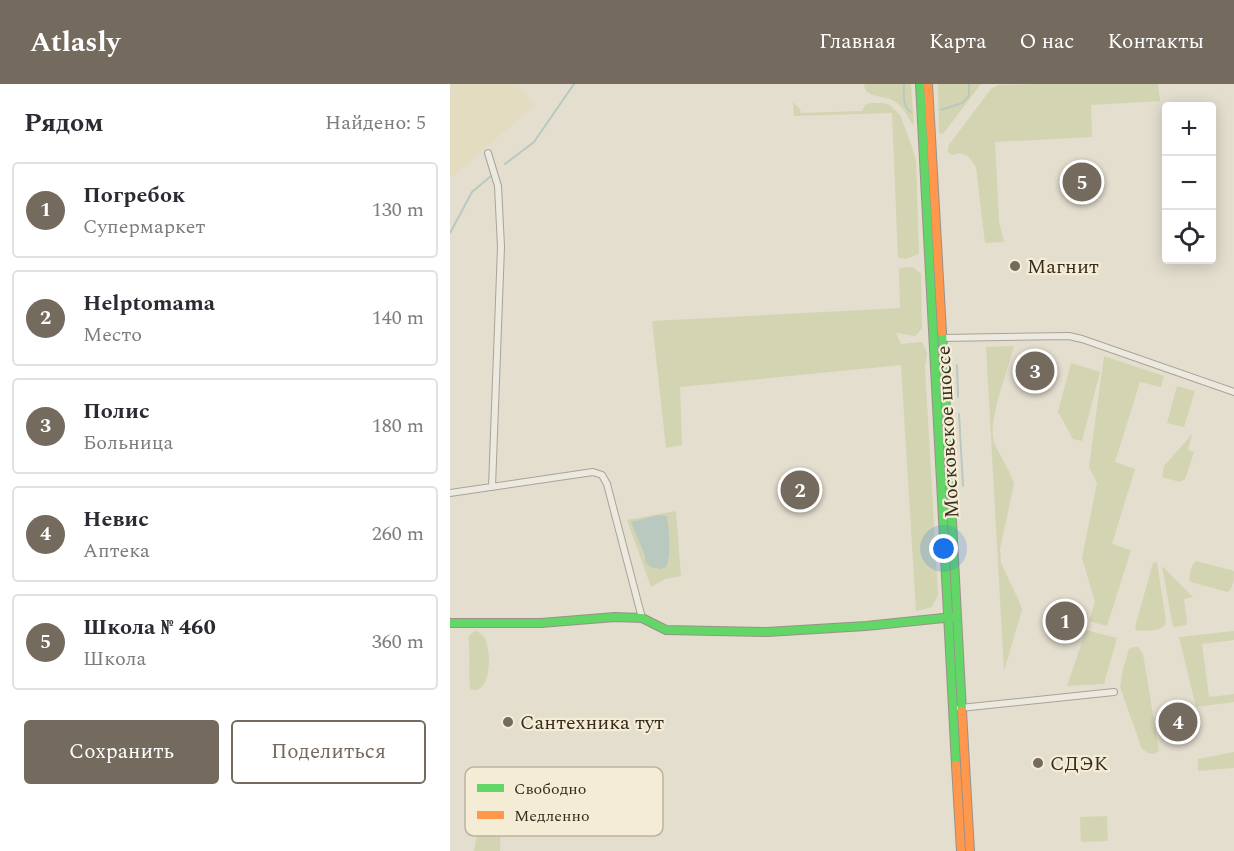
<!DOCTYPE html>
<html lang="ru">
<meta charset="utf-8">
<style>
body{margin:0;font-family:Spectral,serif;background:#f7f7f7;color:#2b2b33}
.controls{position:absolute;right:18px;top:18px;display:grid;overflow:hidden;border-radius:6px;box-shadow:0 3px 15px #0003}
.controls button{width:54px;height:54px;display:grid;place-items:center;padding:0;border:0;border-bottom:2px solid #e1e1e2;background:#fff;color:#2b2b33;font:30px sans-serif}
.you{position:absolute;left:494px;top:465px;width:21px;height:21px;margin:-15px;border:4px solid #fff;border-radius:50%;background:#1a73e8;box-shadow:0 0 0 9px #1a73e833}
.badge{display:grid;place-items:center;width:39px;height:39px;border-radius:50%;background:#746a5d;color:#fff;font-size:20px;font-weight:700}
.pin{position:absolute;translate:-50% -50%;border:3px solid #fff;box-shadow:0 2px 6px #0006}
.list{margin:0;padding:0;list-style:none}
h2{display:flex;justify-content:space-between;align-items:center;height:78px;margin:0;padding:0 24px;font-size:26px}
h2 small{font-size:20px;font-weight:400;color:#7c7c81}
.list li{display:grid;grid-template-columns:39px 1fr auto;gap:18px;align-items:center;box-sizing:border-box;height:96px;margin:0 12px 12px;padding:0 12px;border:2px solid #e1e1e2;border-radius:6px}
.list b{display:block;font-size:22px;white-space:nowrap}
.list p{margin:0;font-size:20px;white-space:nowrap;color:#7c7c81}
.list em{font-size:20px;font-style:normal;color:#7c7c81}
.actions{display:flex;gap:12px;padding:18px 24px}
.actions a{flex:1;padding:14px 0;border:2px solid #746a5d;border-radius:6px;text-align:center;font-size:21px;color:#746a5d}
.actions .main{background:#746a5d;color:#fff}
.icon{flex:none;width:33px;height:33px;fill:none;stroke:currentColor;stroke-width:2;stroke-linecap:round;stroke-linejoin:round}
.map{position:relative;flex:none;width:784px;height:767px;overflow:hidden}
header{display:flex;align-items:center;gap:36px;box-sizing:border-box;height:84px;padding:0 30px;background:#746a5d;color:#fff}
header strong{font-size:28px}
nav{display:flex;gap:33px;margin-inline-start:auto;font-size:21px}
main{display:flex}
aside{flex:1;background:#fff}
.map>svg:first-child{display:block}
.farmland{fill:#e3dcc0}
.green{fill:#d3d4b2}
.water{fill:#b9c9c0}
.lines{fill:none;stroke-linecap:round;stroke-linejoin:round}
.stream{stroke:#b9c9c0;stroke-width:2}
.street-casing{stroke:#a9a397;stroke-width:8}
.fast-casing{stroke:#999288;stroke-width:10}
.slow-casing{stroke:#999288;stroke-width:10}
.street{stroke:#ece9e0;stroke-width:6}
.fast{stroke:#63d668;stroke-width:8}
.slow{stroke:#ff974d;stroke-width:8}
.poi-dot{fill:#746a5d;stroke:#f4ecd5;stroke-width:2}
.labels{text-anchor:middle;stroke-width:4.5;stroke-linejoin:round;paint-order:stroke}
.poi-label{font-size:20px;fill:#382c1f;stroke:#f4ecd5;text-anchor:start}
.street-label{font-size:20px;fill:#382c1f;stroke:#f4ecd5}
.key{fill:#f4ecd5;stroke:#bcb29e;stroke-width:1.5}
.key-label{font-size:16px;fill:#382c1f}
</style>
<header>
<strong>Atlasly</strong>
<nav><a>Главная</a><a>Карта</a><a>О нас</a><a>Контакты</a></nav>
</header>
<main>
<aside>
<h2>Рядом<small>Найдено: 5</small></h2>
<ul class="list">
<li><span class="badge">1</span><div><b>Погребок</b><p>Супермаркет</p></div><em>130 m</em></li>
<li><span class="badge">2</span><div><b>Helptomama</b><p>Место</p></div><em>140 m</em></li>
<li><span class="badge">3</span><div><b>Полис</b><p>Больница</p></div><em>180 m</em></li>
<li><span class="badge">4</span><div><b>Невис</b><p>Аптека</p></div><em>260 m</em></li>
<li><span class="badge">5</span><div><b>Школа № 460</b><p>Школа</p></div><em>360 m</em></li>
</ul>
<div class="actions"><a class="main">Сохранить</a><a>Поделиться</a></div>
</aside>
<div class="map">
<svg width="784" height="767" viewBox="0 0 784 767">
<rect width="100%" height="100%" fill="#e4decf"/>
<path class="farmland" d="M0,0H67L85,21L0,95Z"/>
<path class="green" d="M414,0H461L464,41L462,40C457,32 453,22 444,17C434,10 415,16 414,0Z
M488,0H531L493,50L489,49Z
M593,0H708L710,17L641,21L642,53L545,58L549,137L554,158L535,159L526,83L518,72L510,69L502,71L498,68V62L541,5L548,1Z
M343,18L350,25L351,29L412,27L415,21L421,19H433L440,21L450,31L461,60L466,76L469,170L456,175L448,174L442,29L344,32Z
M463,183L471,190L472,245L465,252L446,249L451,260L472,258L477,269L475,284L488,511L482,523L466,527L451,281L230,303L232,361L216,364L202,237L450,224L449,184Z
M564,262C558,285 540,332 543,353C545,366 560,384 564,400L550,465L551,479L569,517L572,526L554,587L536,263Z
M654,272L714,292L711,303L690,298L665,378L685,385L662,460L681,466L657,542L639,537L645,518L632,474L647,399L639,383Z
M621,279L650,288L632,357L623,355L608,328Z
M727,302L745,307L734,343L717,339Z
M742,350L738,366L744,368L735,395L730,398L712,393L714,382Z
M226,427L231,492L215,495L201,503L177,436Z
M746,477L784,487C784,494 784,503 778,508L741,498L739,496C740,490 741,481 746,477Z
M707,478L716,538C713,548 699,546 690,547L686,546L685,543L703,479Z
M712,482L743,513L734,515L737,537L736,541L723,543Z
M636,546L667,554L654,600L617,602Z
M26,547C30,549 32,550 34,553C42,564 42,614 20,605C18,587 21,570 18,553L23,548Z
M784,547V556L752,560L759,613L784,610V618L746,623L729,553Z
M684,563H688L693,570L709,667L704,670L698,669L692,665L670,603L673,585L679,565Z
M784,668V684L748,687V675Z
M657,732L658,757L631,758L630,733Z
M26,734H51L50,767H24L28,745L24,743Z"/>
<path class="water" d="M208,431L217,432C219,445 222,472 216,483L210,485L201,483L196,479L194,469L181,438Z"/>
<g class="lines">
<path class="stream" d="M454,0C454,10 452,23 461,28
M491,26L512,19L519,12V0
M55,80L84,58L124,0
M0,149L22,108L41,92
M507,281L508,313
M509,330L513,402"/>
<defs>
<path id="street" d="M38,69L48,102L51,163L42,403
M492,254L619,252L632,255L784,308
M0,409L143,388L152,391L157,400L192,534
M510,624L664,608"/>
<path id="fast" d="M470,0L506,681
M492,248L512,627
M0,539H91L165,533L192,534L216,546L317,548L416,542L503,533"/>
<path id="slow" d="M478,0L492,248
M512,627L520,767
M506,681L511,767"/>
</defs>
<use href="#street" class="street-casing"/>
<use href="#fast" class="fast-casing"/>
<use href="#slow" class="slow-casing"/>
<use href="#street" class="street"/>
<use href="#fast" class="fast"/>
<use href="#slow" class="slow"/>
</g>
<g class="poi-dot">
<circle cx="565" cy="182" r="6"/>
<circle cx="58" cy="638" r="6"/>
<circle cx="588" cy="679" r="6"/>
</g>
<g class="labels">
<g class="poi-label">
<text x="577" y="189">Магнит</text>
<text x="70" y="645">Сантехника тут</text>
<text x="600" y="686">СДЭК</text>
</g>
<g class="street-label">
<text transform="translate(497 348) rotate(-93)" y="7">Московское шоссе</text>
</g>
</g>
<rect x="15" y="683" width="198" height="69" rx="9" class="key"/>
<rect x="27" y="700" width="27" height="8" fill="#63d668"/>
<rect x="27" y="727" width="27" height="8" fill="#ff974d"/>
<g class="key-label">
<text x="64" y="710">Свободно</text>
<text x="64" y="737">Медленно</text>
</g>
</svg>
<div class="controls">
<button>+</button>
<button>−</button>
<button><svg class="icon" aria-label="locate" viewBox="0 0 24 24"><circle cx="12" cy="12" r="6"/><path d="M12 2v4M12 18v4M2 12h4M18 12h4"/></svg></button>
</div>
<div class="you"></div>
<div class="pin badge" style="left:615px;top:537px">1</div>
<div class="pin badge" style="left:350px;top:406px">2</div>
<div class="pin badge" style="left:585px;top:287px">3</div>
<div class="pin badge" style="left:728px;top:638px">4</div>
<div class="pin badge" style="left:632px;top:98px">5</div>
</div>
</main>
